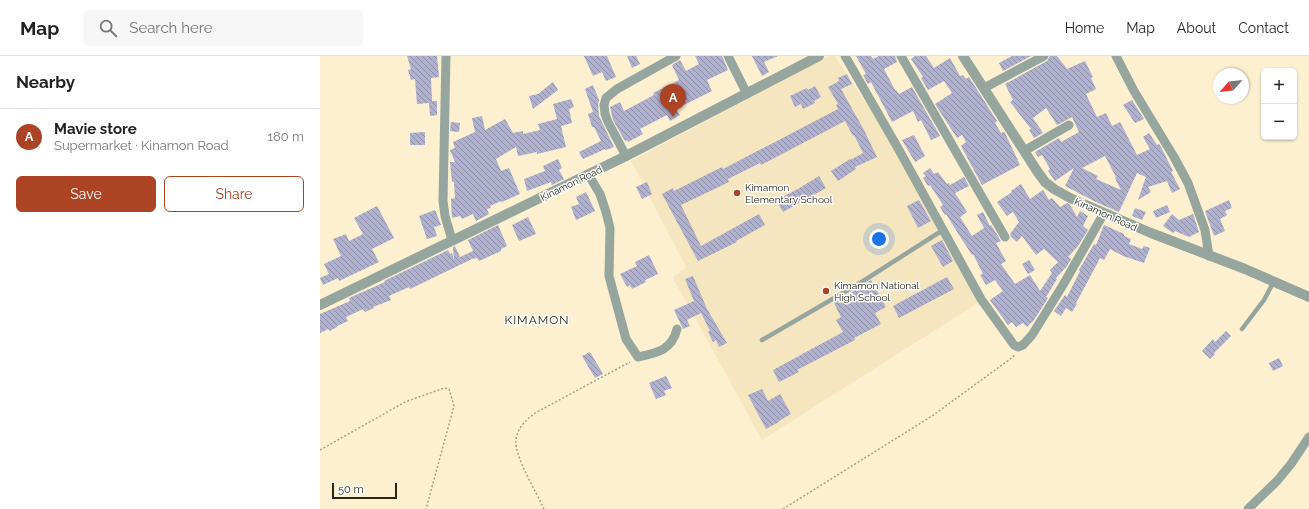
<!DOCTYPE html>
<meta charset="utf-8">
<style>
body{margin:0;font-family:Raleway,sans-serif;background:#f6f6f6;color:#222}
.controls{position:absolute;right:12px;top:12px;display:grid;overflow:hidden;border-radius:6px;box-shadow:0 1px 3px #0004}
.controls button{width:36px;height:36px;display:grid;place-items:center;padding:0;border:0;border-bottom:1px solid #e0e0e0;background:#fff;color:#222;font:20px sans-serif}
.compass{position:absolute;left:893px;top:12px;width:36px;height:36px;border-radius:50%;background:#fff;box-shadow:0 1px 3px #0004;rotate:243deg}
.scale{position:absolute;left:12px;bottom:10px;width:65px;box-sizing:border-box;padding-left:4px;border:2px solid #2a261a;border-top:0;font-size:11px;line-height:14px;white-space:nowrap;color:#2a261a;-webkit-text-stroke:3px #fff;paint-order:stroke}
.you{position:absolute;left:559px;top:183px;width:14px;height:14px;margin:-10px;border:3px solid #fff;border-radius:50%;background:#1a73e8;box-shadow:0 0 0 6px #1a73e833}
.badge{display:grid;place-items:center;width:26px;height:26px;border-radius:50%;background:#ac4325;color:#fff;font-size:13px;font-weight:700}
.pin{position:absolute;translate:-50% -33px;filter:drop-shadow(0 1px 2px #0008)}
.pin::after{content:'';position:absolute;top:21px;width:14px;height:12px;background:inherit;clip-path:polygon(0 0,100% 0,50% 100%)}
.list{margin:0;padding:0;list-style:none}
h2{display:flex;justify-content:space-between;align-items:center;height:52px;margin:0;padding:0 16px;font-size:17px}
h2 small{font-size:13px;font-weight:400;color:#767676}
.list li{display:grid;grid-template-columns:26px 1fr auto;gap:12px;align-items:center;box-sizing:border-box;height:56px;padding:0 16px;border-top:1px solid #e0e0e0}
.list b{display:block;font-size:15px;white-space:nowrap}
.list p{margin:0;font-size:13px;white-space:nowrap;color:#767676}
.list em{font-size:13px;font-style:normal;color:#767676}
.actions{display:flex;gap:8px;padding:12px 16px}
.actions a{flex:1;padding:9px 0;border:1px solid #ac4325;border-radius:6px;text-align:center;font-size:14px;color:#ac4325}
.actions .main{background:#ac4325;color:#fff}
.icon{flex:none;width:22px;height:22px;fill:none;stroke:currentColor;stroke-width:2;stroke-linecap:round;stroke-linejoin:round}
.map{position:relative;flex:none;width:989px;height:453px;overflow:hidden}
header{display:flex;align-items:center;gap:24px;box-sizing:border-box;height:56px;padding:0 20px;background:#fff;border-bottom:1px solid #e0e0e0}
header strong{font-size:19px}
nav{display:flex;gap:22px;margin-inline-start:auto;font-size:14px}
.search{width:280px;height:36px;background:#f6f6f6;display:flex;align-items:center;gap:10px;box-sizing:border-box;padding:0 14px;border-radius:6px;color:#767676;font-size:15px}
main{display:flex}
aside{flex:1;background:#fff}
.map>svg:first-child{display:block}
.built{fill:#f5e6bf}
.building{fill:url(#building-back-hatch);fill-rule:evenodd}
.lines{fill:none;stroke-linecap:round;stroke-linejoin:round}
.path{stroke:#a79f87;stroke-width:1.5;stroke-dasharray:2 2;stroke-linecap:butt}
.service{stroke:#96a59d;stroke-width:4.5}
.minor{stroke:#96a59d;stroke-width:9}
.tertiary{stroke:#96a59d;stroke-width:10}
.poi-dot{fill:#ac4325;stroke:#fff;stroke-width:1.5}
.labels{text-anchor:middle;stroke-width:3;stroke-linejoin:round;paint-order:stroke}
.street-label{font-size:10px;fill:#2a261a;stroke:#fff}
.poi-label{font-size:10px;fill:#2a261a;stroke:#fff;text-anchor:start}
.quarter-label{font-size:12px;letter-spacing:1px;fill:#2a261a;stroke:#fff}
</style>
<header>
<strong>Map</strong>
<div class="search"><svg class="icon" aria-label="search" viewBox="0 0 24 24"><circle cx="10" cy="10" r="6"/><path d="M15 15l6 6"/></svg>Search here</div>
<nav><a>Home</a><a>Map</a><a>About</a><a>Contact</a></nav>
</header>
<main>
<aside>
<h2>Nearby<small></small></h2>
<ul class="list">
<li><span class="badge">A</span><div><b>Mavie store</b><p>Supermarket · Kinamon Road</p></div><em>180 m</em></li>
</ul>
<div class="actions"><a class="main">Save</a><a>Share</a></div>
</aside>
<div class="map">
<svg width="989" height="453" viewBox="0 0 989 453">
<defs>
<pattern id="building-back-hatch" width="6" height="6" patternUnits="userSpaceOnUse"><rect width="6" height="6" fill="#b0b0cf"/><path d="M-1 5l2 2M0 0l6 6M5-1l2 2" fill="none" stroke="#8f8fa7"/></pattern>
</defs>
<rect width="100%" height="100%" fill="#fcf0d0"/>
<path class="built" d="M510,0H515L580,98L658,247L442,384L353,222L366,211L311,105Z"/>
<path class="building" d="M87,0H117L119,21L111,22L112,45H117V59L110,60L109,47L97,48L95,23L91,24L88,14L91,13Z
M264,0H287L296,21L286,25L282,16L273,20Z
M307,0H316L320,8L312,12Z
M375,0H402L408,14L387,24L392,35L356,53L360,59L350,65L347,59L320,73L323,78L308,86L307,84L305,85L293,64L290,51L300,46L304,55L334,39L333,37L359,24L352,9L360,4L366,15L379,8Z
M432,0H458L444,6L449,16L442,20Z
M536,0H551L553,3L559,0H575L577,6L564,13L575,34H576L579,38L592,31L620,80L611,84L601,64L598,66L593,55L572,66L551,26L548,28L543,19L546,18Z
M595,0H606L614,12L630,2L640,20L643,19L646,23L649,21L677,65L675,67L681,77L684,76L685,77L700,109L662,129L641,90L646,86L642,79L637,82L615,48L632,37L624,25L608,34L601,22L603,21L591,3Z
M692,0H711L683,15L679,7Z
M730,0H737L747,13L765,5L773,21L771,22L776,33L766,38L777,61L786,57L792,70L800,66L817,99L830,93L823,81L829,77L837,89L839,88L841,91L853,115L851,116L860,133L852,137L847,125L828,131L831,136L818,144L826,121L817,117L799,156L778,147L745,130L754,112L735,125L728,115L730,113L722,99L718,101L715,96L739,82L741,86L759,76L752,61L737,69L726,52L713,62L723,77L714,82L709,74L711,73L690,46L693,44L685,28L727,5ZM785,100L796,121L795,122L801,134L776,123L778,120L762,112Z
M527,18L532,28L521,33L544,74L557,101L535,111L536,113L518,125L511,115L530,103V104L543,97L534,79L533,80L525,65L441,109L440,107L408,123L409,126L361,149L381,190L439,158L445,169L416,185L417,186L378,205L342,138L353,132L354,135L402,111L403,113L518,53L516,49L518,48L508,31L519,25L518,22Z
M233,26L238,34L213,53L209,40L218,38Z
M273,29L279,44L278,49L279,60L294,91L286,94L285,93L263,103L259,96L281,85L274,71H272L268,58L273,56L265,33Z
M495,30L501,41L494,45L495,47L483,53L481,48L475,51L470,40L487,32L488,34Z
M251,43L254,51L249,53L252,67L241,70L246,91L217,98V96L198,100L196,91L176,103L181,115L189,112L200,138L182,146L181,145L170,150L171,152L167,153L169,158L156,165L153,158L142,163L140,160L132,162L131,143L135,142L134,126H132L130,106H135L130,94L135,92L133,86L155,76L152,62L162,60L165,74L185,63L193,77L203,75V78L220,74L218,68L237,63L233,48Z
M812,44L824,63L815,67L803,49Z
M131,66L140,67L139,76L130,75Z
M105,76V89H90V77Z
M594,79L605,100L595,106L582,84Z
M238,103L242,112L239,114L244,123L232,129L231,126L207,135L204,123L225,115L223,110Z
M610,112L614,118L618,116L627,128L629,127L630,129L644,121L649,130L635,137L647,156L640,161L652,180L664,172L657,159L663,156L670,170L671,169L681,185L676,187L686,205L681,208L695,228L710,219L720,235L732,217L730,214L738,206L724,193L716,199L702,180L697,186L691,181L690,178L699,166L693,156L687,160L677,146L692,136L691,135L701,128L710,143L723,134L729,144L732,142L740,151L747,147L750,149L757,161L760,155L768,160L763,170L768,174L758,190L748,201L751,203L747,210L736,222L737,223L726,241L728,242L714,264L707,271L703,267L696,271L692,266L688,269L670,244L683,235L675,224L666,229L660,219L663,218L653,198L652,199L641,182L626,158L625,159L620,151L623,149L610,129L608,130L603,122L606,120L603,117Z
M499,120L506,132L463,156L456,144L478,133Z
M327,126L332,138L322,143L316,131Z
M266,136L275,155L256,164L251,151L259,148L256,141Z
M599,144L611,165L598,172L587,150Z
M909,144L912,152L905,155L907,159L900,163L905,175L894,180L885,155Z
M847,149L850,156L836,162L833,155Z
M57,150L74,182L52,193L59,206L19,225L18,222L3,229L0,222L9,218L4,208L21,200L13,183L26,178L29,185L43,178L34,162Z
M815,152L826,156L822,164L812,160Z
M115,154L121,169L114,171L117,180L107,183L99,160Z
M852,158L859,164L873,158L879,176L869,181L855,175L853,177L843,170Z
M208,161L216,178L199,185L192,169Z
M178,169L187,190L181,193V195L159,205L157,202L152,203L90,233L89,231L69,240L71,244L53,251L54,252L45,256L43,253L26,261L28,265L17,270V271L10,275L8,273L0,277V258L30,245L29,242L65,226L64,225L128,194L130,198L132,197L134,204L133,191L135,190L140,201L153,195L148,184Z
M784,169L804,178V180L811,183L809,188L822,193L824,190L830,192L824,207L803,200L790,193L784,204L780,202L777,208L756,247L757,248L752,256L746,252L741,260L734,255L745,239L747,241L760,215L759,214L774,188L776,189Z
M622,184L633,205L623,211L611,190Z
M329,199L338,218L325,224L326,226L312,233L310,229L307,231L300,218L317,210L315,206Z
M709,204L715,214L708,218L702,208Z
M373,220L387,253L407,287L399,291L396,284L393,286L388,276L390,275L381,257L367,264L370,270L363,273L354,254L374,245L365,223Z
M627,221L634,233L579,262L573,250Z
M551,224L566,251L555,257L561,268L534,282L535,284L477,314L479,316L459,326L453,314L523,276L516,264L521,261L514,247Z
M906,275L911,280L894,297L895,298L890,303L882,295L893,283L895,286Z
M270,296L283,318L275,322L262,300Z
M959,302L963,310L953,315L949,307Z
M346,320L352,332L344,335L346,339L336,343L329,327Z
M442,333L448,345L460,338L471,358L459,365V366L446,373L428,339Z"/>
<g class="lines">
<path class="path" d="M0,394L85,346L124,332L129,333L134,350L106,453
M224,453C217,437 194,400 196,384C197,372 206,364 215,357L310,306
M463,453L612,360L693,301L694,299"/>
<path class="service" d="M922,273L944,244L954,225
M442,284L540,227L623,174"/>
<path class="minor" d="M126,0L123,145L125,160L132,184
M408,0L427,38
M525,0L579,94L661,243L694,289L698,291L703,289L712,279L743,229L784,157
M581,0L685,181
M796,0L814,35L854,101L868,127L885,174L889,200
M664,32L724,0
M704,95L749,69
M306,100L288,66L285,58L284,49L286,42L297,33L356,0
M268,118L280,138L286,156L290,172L289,220L306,283L318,301C337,297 352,294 357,273
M928,453L957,425L971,408L989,381"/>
<path class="tertiary" d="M643,0L717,115L725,126L734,133L752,143L831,177L925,213L989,241
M0,249L306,100L499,0"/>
</g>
<g class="poi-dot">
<circle cx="417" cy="137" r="4"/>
<circle cx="506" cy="235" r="4"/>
</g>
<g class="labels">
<g class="street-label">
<text transform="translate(251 127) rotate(-26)" y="4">Kinamon Road</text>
<text transform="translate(786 158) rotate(24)" y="4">Kinamon Road</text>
</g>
<g class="poi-label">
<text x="425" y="135">Kimamon<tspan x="425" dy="12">Elementary School</tspan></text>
<text x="514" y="233">Kimamon National<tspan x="514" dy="12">High School</tspan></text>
</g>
<g class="quarter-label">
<text x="217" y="268">KIMAMON</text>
</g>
</g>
</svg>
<div class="controls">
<button>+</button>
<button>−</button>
</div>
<svg class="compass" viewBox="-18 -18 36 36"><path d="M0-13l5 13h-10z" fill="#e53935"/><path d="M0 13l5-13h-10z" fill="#767676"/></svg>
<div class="scale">50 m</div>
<div class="you"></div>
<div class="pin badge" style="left:353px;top:61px">A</div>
</div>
</main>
